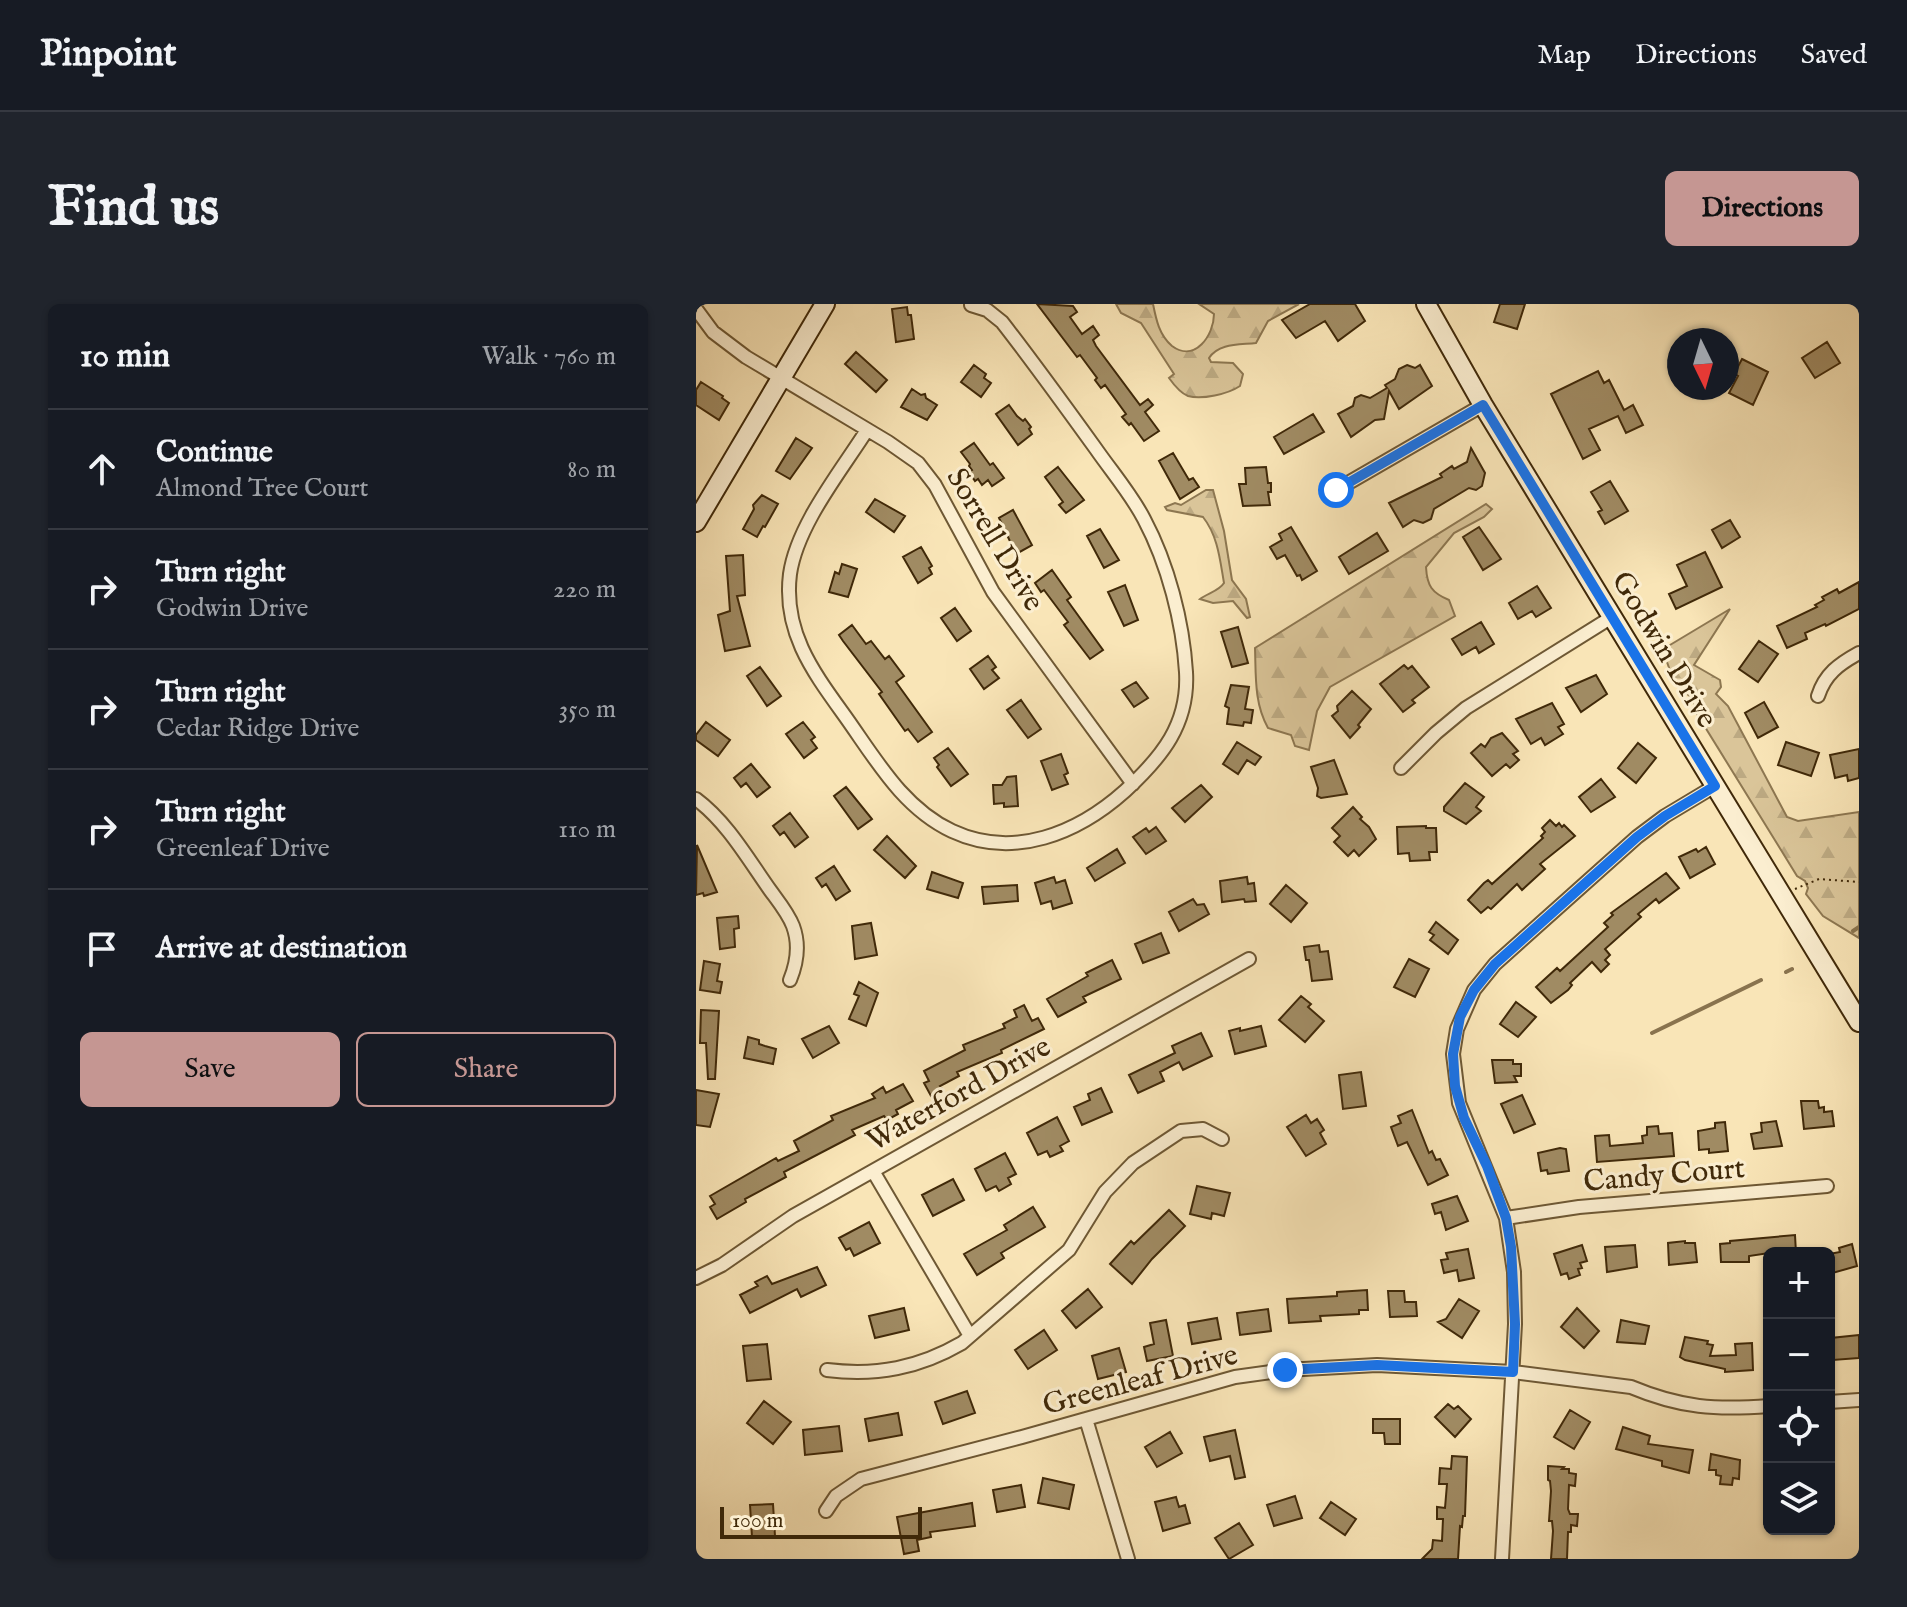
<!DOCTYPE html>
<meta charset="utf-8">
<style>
body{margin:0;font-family:"IM FELL English",serif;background:#20242c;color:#f1f3f6}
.controls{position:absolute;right:24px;bottom:24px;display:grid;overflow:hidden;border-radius:12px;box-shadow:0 2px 6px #0004}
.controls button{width:72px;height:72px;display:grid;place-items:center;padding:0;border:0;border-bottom:2px solid #363941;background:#171b24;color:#f1f3f6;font:40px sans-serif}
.compass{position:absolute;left:971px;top:24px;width:72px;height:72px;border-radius:50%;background:#171b24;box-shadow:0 2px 6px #0004;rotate:175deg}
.scale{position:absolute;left:24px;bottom:20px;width:202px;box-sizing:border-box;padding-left:8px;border:4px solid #402909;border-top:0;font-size:22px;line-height:28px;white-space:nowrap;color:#402909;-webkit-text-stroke:6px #fbeed0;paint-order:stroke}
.stop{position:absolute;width:24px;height:24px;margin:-18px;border:6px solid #1a73e8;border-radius:50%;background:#fff}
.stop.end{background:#1a73e8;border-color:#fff;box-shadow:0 2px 8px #0008}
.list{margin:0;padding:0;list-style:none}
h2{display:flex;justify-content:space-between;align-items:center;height:104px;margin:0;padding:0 32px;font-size:34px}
h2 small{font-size:26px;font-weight:400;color:#9ea1a6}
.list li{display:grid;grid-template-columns:52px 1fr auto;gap:24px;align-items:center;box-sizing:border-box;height:120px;padding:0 32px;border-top:2px solid #363941}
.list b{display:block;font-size:30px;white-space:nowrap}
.list p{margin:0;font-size:26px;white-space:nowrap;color:#9ea1a6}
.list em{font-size:26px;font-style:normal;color:#9ea1a6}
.actions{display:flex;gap:16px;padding:24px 32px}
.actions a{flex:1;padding:18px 0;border:2px solid #c59692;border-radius:12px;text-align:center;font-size:28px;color:#c59692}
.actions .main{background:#c59692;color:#111}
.icon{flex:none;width:44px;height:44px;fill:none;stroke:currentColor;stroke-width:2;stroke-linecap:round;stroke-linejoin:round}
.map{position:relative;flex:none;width:1163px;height:1255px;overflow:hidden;border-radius:12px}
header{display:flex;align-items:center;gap:48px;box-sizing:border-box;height:112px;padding:0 40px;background:#171b24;border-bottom:2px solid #363941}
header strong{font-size:38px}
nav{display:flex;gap:44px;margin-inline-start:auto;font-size:28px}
.intro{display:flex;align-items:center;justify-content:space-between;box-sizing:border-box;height:192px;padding:0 48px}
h1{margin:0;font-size:56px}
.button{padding:20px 36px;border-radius:12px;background:#c59692;color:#111;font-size:28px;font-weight:700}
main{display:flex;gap:48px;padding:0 48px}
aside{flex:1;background:#171b24;border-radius:12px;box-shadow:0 2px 6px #0004}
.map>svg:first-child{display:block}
.forest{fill:url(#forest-firs);stroke:#8d7751;stroke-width:2}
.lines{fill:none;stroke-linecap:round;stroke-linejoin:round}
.stream{stroke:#89734e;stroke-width:4}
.building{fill:#a08b63;stroke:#402909;stroke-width:2}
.street-casing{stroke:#6e5834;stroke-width:16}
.secondary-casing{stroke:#402909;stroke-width:22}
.path{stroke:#402909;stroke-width:2;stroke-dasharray:2 4;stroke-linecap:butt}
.street{stroke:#fbeed0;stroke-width:12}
.secondary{stroke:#fbeed0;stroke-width:18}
.route{stroke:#1a73e8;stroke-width:10}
.labels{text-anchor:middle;stroke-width:6;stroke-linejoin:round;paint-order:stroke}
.street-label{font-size:30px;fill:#402909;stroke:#fbeed0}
</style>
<header>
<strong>Pinpoint</strong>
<nav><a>Map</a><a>Directions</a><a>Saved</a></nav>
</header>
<div class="intro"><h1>Find us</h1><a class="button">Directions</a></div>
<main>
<aside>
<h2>10 min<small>Walk · 760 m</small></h2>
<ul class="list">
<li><svg class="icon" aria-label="ahead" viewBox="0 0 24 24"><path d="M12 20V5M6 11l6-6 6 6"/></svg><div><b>Continue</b><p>Almond Tree Court</p></div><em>80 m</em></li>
<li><svg class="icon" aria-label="right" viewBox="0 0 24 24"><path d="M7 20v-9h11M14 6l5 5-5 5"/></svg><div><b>Turn right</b><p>Godwin Drive</p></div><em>220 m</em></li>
<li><svg class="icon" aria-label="right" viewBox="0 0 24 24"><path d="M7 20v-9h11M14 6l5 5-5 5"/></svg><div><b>Turn right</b><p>Cedar Ridge Drive</p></div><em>350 m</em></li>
<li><svg class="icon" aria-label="right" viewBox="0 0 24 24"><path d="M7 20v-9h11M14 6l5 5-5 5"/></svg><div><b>Turn right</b><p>Greenleaf Drive</p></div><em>110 m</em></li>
<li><svg class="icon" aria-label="arrive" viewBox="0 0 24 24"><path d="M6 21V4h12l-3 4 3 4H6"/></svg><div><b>Arrive at destination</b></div></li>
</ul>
<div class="actions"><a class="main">Save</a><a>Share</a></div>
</aside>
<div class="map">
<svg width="1163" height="1255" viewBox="0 0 1163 1255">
<defs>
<pattern id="forest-firs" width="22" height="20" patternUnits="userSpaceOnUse" patternTransform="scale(2)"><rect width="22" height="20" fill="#dac599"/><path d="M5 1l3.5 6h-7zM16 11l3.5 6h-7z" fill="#bca982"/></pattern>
</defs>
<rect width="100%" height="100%" fill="#f9e5b7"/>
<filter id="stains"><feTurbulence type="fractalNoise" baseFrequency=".0025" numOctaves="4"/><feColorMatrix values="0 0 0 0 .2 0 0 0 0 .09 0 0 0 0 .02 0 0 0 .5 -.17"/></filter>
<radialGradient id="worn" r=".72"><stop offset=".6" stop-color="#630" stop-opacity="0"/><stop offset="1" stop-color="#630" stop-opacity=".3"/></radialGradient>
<path class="forest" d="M420,0H457C460,15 463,31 476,42C499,59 518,31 518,10L503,0H603L572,17L560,39C543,41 523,39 513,54L515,58L537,59L547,70L544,82C532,90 506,96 492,92C484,89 478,81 473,74L478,70L445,19L425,9Z
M510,186H517L528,227L536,276L550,295L554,313L551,314L537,297L517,299L504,295C512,289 523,287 528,279C524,256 522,232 507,213L471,206L469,203L479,199L485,201Z
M790,200L796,205L788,213L758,229L730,263C731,282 736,289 753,296L759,312L634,383L621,407L613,446L599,442L595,431L572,424C558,399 560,372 559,344Z
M1034,305L998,361L1024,376L1025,383L1020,390L1032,402L1091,513L1102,517L1163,508V634L1127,612L1110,590L1112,584L1109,577L1101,572L1001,410L996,394C981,383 969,363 969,344Z"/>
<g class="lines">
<path class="stream" d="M1157,627L1163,623
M1090,668L1096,665
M956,729L1065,676"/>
</g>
<path class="building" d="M341,0L377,2L381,8L374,13L386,30L397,22L403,31L397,36L400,42L444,101L452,95L457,101L449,108L463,127L448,137L435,119L433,121L426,113L430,110L409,81L405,84L399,76L401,74L384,51L381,53Z
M614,0H659L669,17L642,37L629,17L600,34L586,16Z
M804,0H829L821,25L798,18Z
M211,3L212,11H215L218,35L200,38L196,5Z
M1131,38L1144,59L1119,74L1106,54Z
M160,48L191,76L180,88L149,60Z
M1046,55L1072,68L1057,101L1033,89L1042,72L1038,70Z
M278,61L290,70L288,74L295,79L285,93L265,78Z
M711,61L719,64L724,61L736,82L703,105L693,87L688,115L679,116L655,133L642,110L657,102L659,94L665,91L674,94L691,84L689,81L699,75L703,65Z
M902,67L908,79L913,76L928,106L937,101L947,121L930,129L922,112L893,125L904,146L887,155L855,90Z
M5,78L27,92L26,94L33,99L23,116L0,101V86Z
M216,85L225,91L229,90L230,94L241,101L231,116L205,103Z
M313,101L321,112L327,117L329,115L335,123L333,125L336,130L322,141L300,110Z
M617,110L628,128L588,150L578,133Z
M100,134L116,144L94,175L80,167Z
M278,139L294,161L297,159L308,174L296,182L292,176L286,181L282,175L279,177L273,168L276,166L273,162L274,160L265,148Z
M775,144L789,169L786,182L780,186L773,184L738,205L735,215L727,219L718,216L707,223L693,199L746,173L744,170L756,162L758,165L771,158Z
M477,149L493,176L497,174L503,183L484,195L463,157Z
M362,163L388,196L370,209L363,201L367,198L349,173Z
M570,163L572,179H575V188H572L574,201L547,202L543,180H550L549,164Z
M914,177L932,207L909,220L902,208L906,206L895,188Z
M66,191L82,200L69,223L67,222L61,233L47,225L58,205L57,201Z
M179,195L209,212L198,228L170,208Z
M317,206L336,241L320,250L303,214Z
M1034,216L1044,233L1026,244L1016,226Z
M595,223L621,267L606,276L604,271L601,272L589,251L581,255L574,243L586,236L583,230Z
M783,223L805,255L787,266L767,233Z
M404,225L423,256L408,264L391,232Z
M681,229L692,247L653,270L643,253Z
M225,243L236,262L233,264L236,270L222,279L207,253Z
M1009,248L1026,283L980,305L973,290L991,282L981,261Z
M47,251L49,291L41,292L54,342L29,347L22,311L34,307L30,252Z
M146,260L161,265L152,293L133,288L139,268L143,270Z
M356,266L375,293L371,296L407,346L394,355L368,321L372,318L348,286L345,288L339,279Z
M1163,278V305L1130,322L1129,320L1109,329L1111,335L1091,344L1081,322L1121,303L1119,301L1128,296L1126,293L1141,285L1143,289Z
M429,281L442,316L428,322L412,288Z
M841,282L855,304L840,313L836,307L822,315L813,299Z
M259,304L275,327L261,337L245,314Z
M785,318L798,340L783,349L780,343L766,351L756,335Z
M156,321L170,340L175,337L189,355L193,352L208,372L200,378L236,428L222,438L212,425L209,427L183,390L186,388L147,337L143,331Z
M542,323L552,359L536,363L525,328Z
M1063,337L1082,350L1062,378L1043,365Z
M292,352L300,363L296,366L303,374L288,385L274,365Z
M708,361L712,365L716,362L733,383L716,396L719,399L707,408L684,380Z
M64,363L85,392L71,402L51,372Z
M900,371L911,390L885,408L870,384Z
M440,378L452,394L438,403L426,386Z
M535,381L553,383L549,405L557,406L555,419L548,418L547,422L531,420L533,404L529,402Z
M656,387L675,405L662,421L664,423L654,434L636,412L642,407L641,402Z
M325,396L345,425L332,434L311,406Z
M1068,398L1082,423L1062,434L1049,409Z
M856,399L868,420L862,423L867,430L849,441L845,434L835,440L820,415Z
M10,418L34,436L22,452L0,436V431Z
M107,418L119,433L115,436L121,444L108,454L90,430Z
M806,429L822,447L817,450L823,456L814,464L810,460L796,472L775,449L785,440L789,443L795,434Z
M541,438L565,453L559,461L551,456L542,470L527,460Z
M1090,438L1123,449L1115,472L1082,461Z
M942,439L960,454L940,479L922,464Z
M252,444L272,470L255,482L241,463L243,461L238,454Z
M1163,445V474L1152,477L1151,471L1139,474L1134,451Z
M365,450L372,469L368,471L372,480L356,486L345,457Z
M638,456L651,490L625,494L621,492L622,484L615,463Z
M55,460L74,483L61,493L50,479L45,483L38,474Z
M320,472L322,502L308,503V499L298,500L297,481H306L311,473Z
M905,475L919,493L895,508L883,493Z
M769,479L788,493L780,503L785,507L770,520L748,507V503Z
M505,481L516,493L489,518L476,504Z
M150,483L176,515L162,525L138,492Z
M657,503L666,513L664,515L673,523L680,535L663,552L658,546L652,552L638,538L644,532L636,524Z
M94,509L112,533L99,543L88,528L84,531L77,522Z
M854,516L860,522L863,519L866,523L868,521L879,532L844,560L849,565L826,586L821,580L795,605L792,603L785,609L772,596L788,579L792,576L796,580L847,534L845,532L849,528L846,524Z
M730,522V524H740L741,548H733L734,556L714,557L713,549L702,550L701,523Z
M460,523L470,537L450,550L437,533L450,524L453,528Z
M191,532L220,562L209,574L178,546Z
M1,541L21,588L8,592L7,589L0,591Z
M1010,543L1019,560L994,574L983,553L1000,545L1002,548Z
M421,545L429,559L399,577L391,564Z
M138,562L154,587L140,596L130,580L126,583L120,574Z
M236,568L267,579L262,594L231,585Z
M970,569L983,584L963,599L960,595L942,610L945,613L909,645L914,651L909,656L913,660L905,668L896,658L874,679L876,681L872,686L855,699L840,683L861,664L864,667L912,623L908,619L917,611L915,609Z
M358,573L360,579L369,576L376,599L357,605L355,597L345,600L339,579Z
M551,573L552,580L558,579L560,597L549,598L548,595L526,598L524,577Z
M321,581L322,597L288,600L286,583Z
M590,581L611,599L595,618L574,600Z
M497,595L501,601L508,600L513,610L483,627L473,608Z
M42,612L43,624L38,625L39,643L24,645L21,614Z
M740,618L762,636L752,650L734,636L738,631L733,628Z
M175,619L181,651L159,655L156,622Z
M465,629L473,649L447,659L439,640Z
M623,641L624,648L632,647L636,675L616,677L613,656H610L608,643Z
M713,655L733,665L719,693L698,683Z
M416,656L425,675L387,693L390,698L362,713L351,695L392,672L390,669Z
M8,657L24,660L21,677L26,678L24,689L4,686Z
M163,678L182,689L170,722L153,715L163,692L158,690Z
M605,692L615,700L612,703L628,717L609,738L583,716Z
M820,698L840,713L822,733L804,720Z
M328,701L336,717L342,714L348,725L305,746L306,749L261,768L263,772L244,782L247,786L235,792L228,779L233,777L228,767L269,746L267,741L309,724L307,720L321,713L318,706Z
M5,706L23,707L19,775H12L10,739H4Z
M133,722L143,739L117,754L106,735Z
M565,722L570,742L539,750L533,727L544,724V727Z
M505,729L516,752L487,766L483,758L464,768L468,777L442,789L433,771L479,749L476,742Z
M52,733L63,736V740L69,742L80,745L77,760L48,754Z
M796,756H817V760H825V772H818L821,778L799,779Z
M665,768L670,802L647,805L643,771Z
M207,780L217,797L200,806L202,810L191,816L188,812L156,826L159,831L88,868L90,873L49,895L50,898L21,915L14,903L19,900L14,892L80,854L82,857L103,847L98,837L137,816L135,812L179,794L176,790L187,783L190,789Z
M405,784L416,808L386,821L378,803L394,796L392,790Z
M0,786L23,790L14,823L0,821Z
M826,791L839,820L818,829L805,800Z
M1105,797H1122L1123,804L1128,803V808L1136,807L1138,822L1108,825Z
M716,806L733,849L736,847L740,856L744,855L752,871L732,881L711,838L702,842L695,823L705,819L702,812Z
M610,811L615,819L621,815L628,826L624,829L630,840L610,852L591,823Z
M361,813L373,837L364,842L367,847L354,853L351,847L342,851L331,829Z
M1080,817L1086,842L1058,845L1055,830L1066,828L1065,819Z
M1029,818L1032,847L1013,849V845L1003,846L1002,827L1019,824V819Z
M962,822L963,830L976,829L978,852L901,858L899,832L913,831L914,842L947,839L946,832L951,831V823Z
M864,844L870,845L873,867L852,870L851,866L845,867L842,849Z
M309,849L320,870L312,874L315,880L303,887L300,882L290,887L279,865Z
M257,875L268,896L237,912L226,891Z
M501,882L534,889L528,912L516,909L515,915L494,910Z
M761,892L772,917L750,926L745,908L739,910L736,900Z
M337,903L349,923L305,949L308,954L281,971L268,950L311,926L308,921Z
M473,906L489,922L456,955L436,980L414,960L435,937L438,940Z
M173,918L184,939L158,952L154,944L150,946L143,934Z
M1099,931L1100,949H1073L1053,952V958H1025L1024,940L1034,939V937Z
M989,937V939H999L1001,958L973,961L972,939Z
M1156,940L1161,962L1133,970V950L1144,948L1143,944Z
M886,941L891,957L884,959L886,964L882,965L884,971L873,975L871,969L865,971L858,950Z
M939,941L941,963L911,968L909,943Z
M772,945L778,974L763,977L761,966L748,969L745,956L752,955L750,949Z
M121,963L130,981L105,993L101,985L54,1009L44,991L62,982L59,978L71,972L76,980Z
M392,985L406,1003L380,1024L366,1007Z
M671,986L672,1006H663V1010L624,1012L625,1017L593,1019L591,995L641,992V988Z
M692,987H708L709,998H720L721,1012L694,1013Z
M763,995L783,1007L766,1034L742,1018L750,1015Z
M208,1004L213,1026L179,1034L173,1012Z
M881,1004L903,1027L888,1044L865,1023Z
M572,1005L575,1027L544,1031L541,1009Z
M521,1014L525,1035L496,1040L492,1019Z
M470,1016L477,1052L451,1057L448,1043L458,1040L454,1019Z
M925,1016L953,1022L949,1040L921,1038Z
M348,1026L361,1046L332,1065L319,1046Z
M1163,1031V1054L1137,1056L1135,1034Z
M989,1033L1012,1037L1011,1040L1017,1041L1014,1052L1040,1051L1039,1040L1056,1039L1057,1066L1029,1068V1065L989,1056L984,1053Z
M71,1040L75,1075L51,1077L47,1042Z
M423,1044L430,1068L402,1075L396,1052Z
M271,1087L279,1109L247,1120L239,1098Z
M68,1097L95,1118L77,1140L51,1119Z
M752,1100L758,1105L762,1102L775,1115L759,1133L739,1113Z
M874,1106L894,1118L878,1145L858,1133Z
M202,1109L206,1131L173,1137L169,1115Z
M677,1115H704V1140H689L688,1129H677Z
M143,1122L146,1147L109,1151L107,1126Z
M927,1123L954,1132L952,1140L997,1146L993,1169L966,1162V1157L920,1145Z
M539,1126L549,1173L539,1175L534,1152L514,1157L508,1133Z
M474,1128L486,1149L461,1163L449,1143Z
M1015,1150L1044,1156L1043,1175L1037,1174L1036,1181L1024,1180L1025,1172L1020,1171V1166H1013Z
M756,1152L771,1153L769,1212H767L766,1223L764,1222L762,1255H726L736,1245L737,1236L746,1237L747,1215H741V1203L749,1204L751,1180H743L744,1164L755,1165Z
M852,1162L868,1163L866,1165H873V1169L880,1170L879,1182L873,1181L872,1205L874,1210H882L881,1222L875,1221V1228H872L871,1255H855L857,1227L856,1217H853L855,1187L854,1177L852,1176Z
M347,1174L378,1181L373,1205L342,1199Z
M325,1181L329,1203L301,1208L297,1186Z
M599,1192L606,1214L578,1222L571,1201Z
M480,1193L483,1203L489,1201L494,1219L467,1227L459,1198Z
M635,1198L660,1215L649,1231L624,1214Z
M276,1199L279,1222L234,1228L235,1233L221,1236L223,1247L208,1250L201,1213Z
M77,1200L79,1232L56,1233L54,1201Z
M543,1219L557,1241L533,1255L519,1234Z"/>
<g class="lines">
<defs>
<path id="street" d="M0,5L17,28L50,53L192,138L222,159L239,181L297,288L437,480
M171,126C145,167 101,221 94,270C87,326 115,365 146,408C178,452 205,503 256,527C318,556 382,529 429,487C466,453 493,420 490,368C487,318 472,260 448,215C435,190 416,168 400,145C369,102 338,59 306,18L291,6L275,1
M640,186L787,101
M1122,392C1129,370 1143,360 1163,349
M705,464L740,429L770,404L916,313
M0,495C31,518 52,555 74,586C82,597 92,609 97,622C104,641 101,659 94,676
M177,867L274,1032
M810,914L883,903L1131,882
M0,974L26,961L97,912L553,655
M131,1066C181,1072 223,1064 266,1039L373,946L409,888L437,859L485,827L507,825L526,835
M1133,1098L1163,1096
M390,1115L432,1255
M130,1207L140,1192L165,1175L326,1133L539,1073L589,1066L681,1061L817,1068L935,1083C985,1104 1020,1106 1073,1102
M806,1255L819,1020L818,968L810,914L763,799L757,750L761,725L778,686L799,660L941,533L969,512L1019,482"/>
<path id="secondary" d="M730,0L787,101L1163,718
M0,218L129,0"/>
</defs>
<use href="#street" class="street-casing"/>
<use href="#secondary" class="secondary-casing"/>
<path class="path" d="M1099,585L1123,575L1163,578"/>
<use href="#street" class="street"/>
<use href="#secondary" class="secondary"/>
</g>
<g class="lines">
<path class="route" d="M589,1066L681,1061L817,1068L819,1020L815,943L810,914L791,862L768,814L759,782L757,750L764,713L778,686L799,660L941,533L969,512L1019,482L787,101L640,186"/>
</g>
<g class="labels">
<g class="street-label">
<text transform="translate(300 235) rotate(59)" y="10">Sorrell Drive</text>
<text transform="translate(969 345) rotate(59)" y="10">Godwin Drive</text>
<text transform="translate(262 789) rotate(-29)" y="10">Waterford Drive</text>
<text transform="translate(968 870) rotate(-5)" y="10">Candy Court</text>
<text transform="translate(444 1075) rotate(-15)" y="10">Greenleaf Drive</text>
</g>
</g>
<rect width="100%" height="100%" filter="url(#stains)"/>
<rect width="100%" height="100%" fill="url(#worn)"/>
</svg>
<div class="controls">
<button>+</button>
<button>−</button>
<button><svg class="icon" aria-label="locate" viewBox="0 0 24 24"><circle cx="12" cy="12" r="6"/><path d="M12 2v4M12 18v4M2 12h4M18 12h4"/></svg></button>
<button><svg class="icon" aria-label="layers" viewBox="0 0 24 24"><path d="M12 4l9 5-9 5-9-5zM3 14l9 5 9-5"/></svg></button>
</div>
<svg class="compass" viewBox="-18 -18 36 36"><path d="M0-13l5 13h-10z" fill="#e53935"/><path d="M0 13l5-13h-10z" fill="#9ea1a6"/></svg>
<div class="scale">100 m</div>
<div class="stop" style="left:640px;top:186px"></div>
<div class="stop end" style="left:589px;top:1066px"></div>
</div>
</main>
